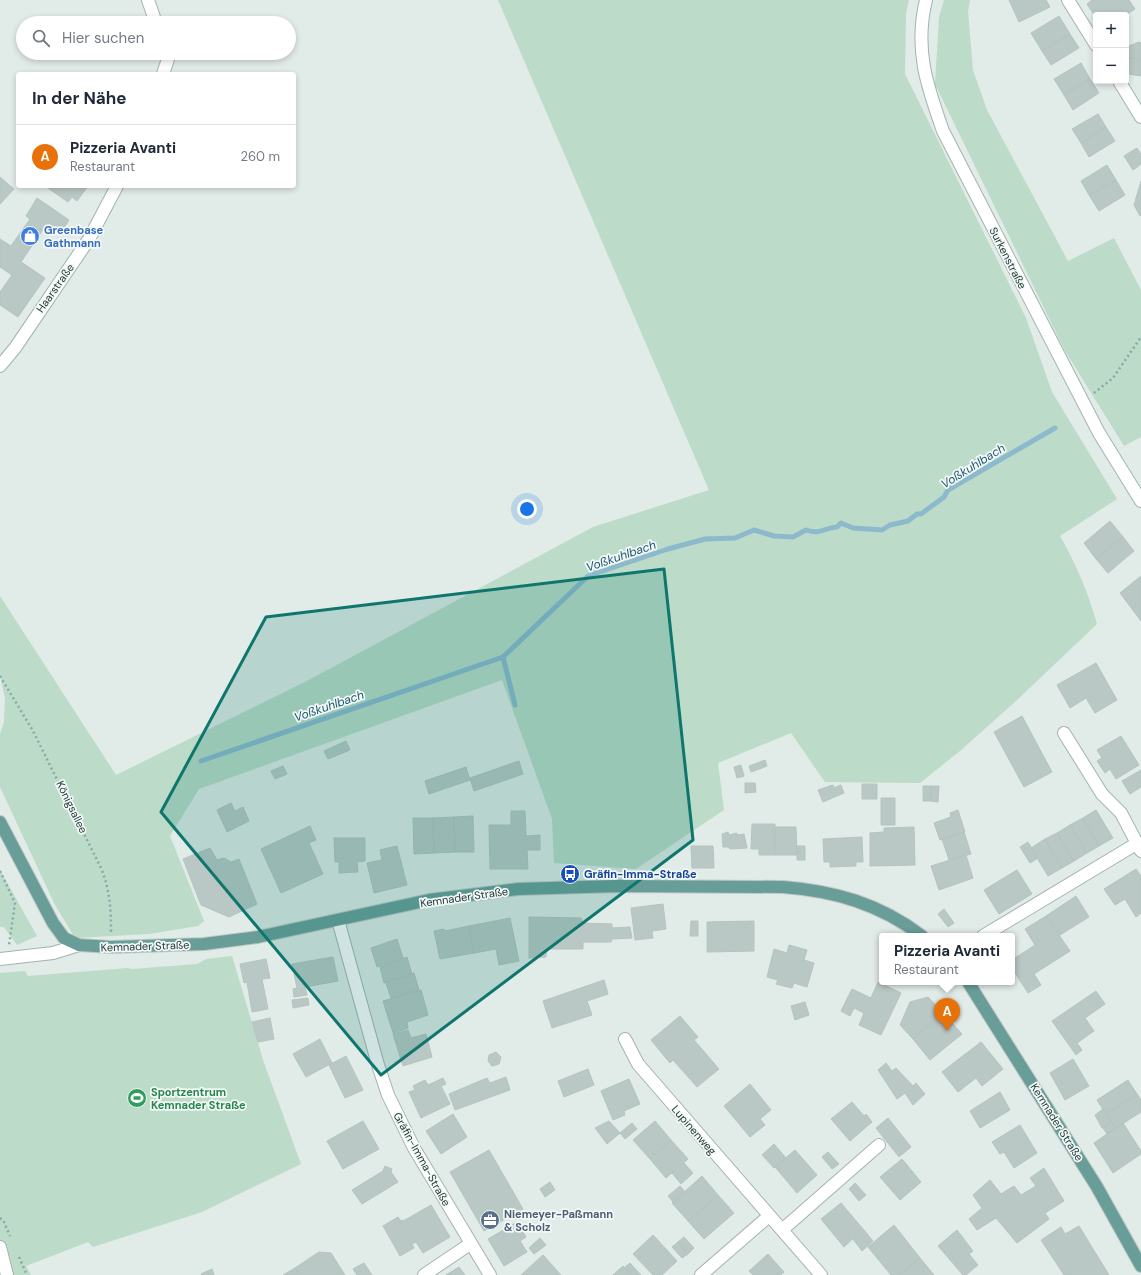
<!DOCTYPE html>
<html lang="de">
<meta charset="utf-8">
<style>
body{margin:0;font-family:"DM Sans",sans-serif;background:#f2f2f3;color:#1f2937}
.controls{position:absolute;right:12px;top:12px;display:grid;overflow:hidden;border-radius:4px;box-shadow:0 2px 6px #0003}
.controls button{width:36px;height:36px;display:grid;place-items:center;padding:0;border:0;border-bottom:1px solid #e0e1e3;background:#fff;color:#1f2937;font:20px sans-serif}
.you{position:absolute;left:527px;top:509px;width:14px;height:14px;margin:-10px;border:3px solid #fff;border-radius:50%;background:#1a73e8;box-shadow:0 0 0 6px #1a73e833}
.badge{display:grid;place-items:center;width:26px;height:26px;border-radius:50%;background:#ea580c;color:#fff;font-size:13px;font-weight:700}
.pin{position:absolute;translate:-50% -33px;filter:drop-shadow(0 1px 2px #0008)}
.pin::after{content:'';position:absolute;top:21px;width:14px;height:12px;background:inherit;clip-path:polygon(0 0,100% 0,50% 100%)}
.popup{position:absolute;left:879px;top:933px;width:136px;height:52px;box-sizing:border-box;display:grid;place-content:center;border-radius:4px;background:#fff;filter:drop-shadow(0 1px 3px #0005);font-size:13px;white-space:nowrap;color:#747a83}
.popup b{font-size:15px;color:#1f2937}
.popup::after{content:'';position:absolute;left:50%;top:100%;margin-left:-8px;border:8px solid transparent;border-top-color:#fff}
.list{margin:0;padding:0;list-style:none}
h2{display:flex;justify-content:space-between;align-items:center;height:52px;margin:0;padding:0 16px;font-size:17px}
h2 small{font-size:13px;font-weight:400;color:#747a83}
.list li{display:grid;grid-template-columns:26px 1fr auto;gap:12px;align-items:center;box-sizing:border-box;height:64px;padding:0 16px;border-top:1px solid #e0e1e3}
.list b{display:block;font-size:15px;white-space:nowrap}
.list p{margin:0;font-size:13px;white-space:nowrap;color:#747a83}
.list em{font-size:13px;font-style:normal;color:#747a83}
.icon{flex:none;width:22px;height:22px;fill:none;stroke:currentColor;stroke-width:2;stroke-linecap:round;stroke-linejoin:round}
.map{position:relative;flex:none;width:1141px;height:1275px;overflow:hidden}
.search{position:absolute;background:#fff;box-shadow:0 2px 6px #0003;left:16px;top:16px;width:280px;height:44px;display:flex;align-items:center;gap:10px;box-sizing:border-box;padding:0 14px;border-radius:22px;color:#747a83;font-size:15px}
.panel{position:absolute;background:#fff;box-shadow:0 2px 6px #0003;left:16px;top:72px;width:280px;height:116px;border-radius:4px}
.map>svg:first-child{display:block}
.green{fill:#bcdbc9}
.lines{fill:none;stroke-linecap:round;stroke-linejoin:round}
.stream{stroke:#8db9cd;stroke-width:5}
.building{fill:#bac8c5;stroke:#b4c4c0}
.minor-casing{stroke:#a4b3b0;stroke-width:14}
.major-casing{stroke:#c1c8c7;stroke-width:14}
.path{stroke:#84aca6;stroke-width:2.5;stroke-dasharray:2 3;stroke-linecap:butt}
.minor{stroke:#fff;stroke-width:12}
.major{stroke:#699e98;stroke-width:12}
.marked{fill:#0f766e;fill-opacity:0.2;stroke:#0f766e;stroke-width:3;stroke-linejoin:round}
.labels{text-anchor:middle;stroke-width:3.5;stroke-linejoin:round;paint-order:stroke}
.shop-label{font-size:11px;font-weight:bold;fill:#366cbe;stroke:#f2f8f6;text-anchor:start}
.street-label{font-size:11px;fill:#233b38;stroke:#f2f8f6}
.transit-label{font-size:11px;font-weight:bold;fill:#164399;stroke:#f2f8f6;text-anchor:start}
.leisure-label{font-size:11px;font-weight:bold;fill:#27864d;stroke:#f2f8f6;text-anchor:start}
.service-label{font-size:11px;font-weight:bold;fill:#4e5e75;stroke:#f2f8f6;text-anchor:start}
.water-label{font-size:12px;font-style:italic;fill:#215872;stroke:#f2f8f6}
</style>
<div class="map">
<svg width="1141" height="1275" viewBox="0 0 1141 1275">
<rect width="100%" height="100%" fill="#e1ebe8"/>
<path class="green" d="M498,0H909L906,14L905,74L1026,318L1052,392L1117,499L1060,536C1076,564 1088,592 1097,624L1016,701L960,751L920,783L825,782L791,733L718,763L724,810L636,869L554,863L552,819L502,680L199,789L170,836L204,921L198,926L149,934L75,938L55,905L0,787V734L4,722L5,698L0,676V596L116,775L307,681L593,527L709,490Z
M944,0H970L968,11L973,70L987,110L1068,261L1114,238L1141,290V437L1124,446L1064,349L935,84L939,17Z
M0,870L37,936L17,945L4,927H0Z
M232,956L264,1063L301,1164L202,1212L93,1247L88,1242L26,1266L31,1275H0V973L25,971L28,976L128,968L132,969L197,964L206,959Z"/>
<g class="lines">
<path class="stream" d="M503,657L515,705
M201,761L503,657L588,576L668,549L705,539L735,538L754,530L774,536L793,537L806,530C821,535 823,528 837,527L841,523L853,528L882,530L890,525L908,521L917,514H921L944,497L948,490L1055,428"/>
</g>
<path class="building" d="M1009,0H1046L1050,7L1019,22Z
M1092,0H1129L1135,9L1126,15H1096V18L1087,4Z
M1059,16L1070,34L1042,51L1031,33Z
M1070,34L1079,48L1051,65L1042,51Z
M1139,42L1141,43V60L1127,57L1129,46Z
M1127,57L1141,60V76L1128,74L1126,71Z
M1081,63L1090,79L1064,95L1054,79Z
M1090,79L1099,93L1073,110L1064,95Z
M1098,114L1106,127L1081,143L1072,129Z
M1106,127L1115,141L1089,157L1081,143Z
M1137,148L1141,154V164L1133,170L1124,156Z
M1107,165L1116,180L1089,195L1081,181Z
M0,177L14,189L0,204Z
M1116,180L1125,195L1099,211L1089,195Z
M1141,181V215L1140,216L1134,205Z
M45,186H88L77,201L72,197L68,202Z
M37,198L69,220L60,234L46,225L21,262L45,278L18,317L0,305V292L12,275L0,267V239L11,246L30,219L26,216Z
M1110,521L1123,537L1096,559L1084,543Z
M1123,537L1134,551L1108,573L1096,559Z
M1141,576V602L1132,609L1120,593Z
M1141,602V621L1132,609Z
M1096,663L1117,700L1095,713L1086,698L1070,708L1057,685Z
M1022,716L1052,772L1024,787L994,732Z
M1121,736L1139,765L1116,779L1110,769L1105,773L1097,761L1102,758L1097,750Z
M346,741L350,750L328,759L324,751Z
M765,760L767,766L751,772L749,766Z
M519,761L523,774L474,791L470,778Z
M741,765L744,776L737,778L734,767Z
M283,766L287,774L275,779L271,771Z
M466,767L470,780L429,794L425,781Z
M1141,770V787L1130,794L1122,781Z
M745,783H755L756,792L745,793Z
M862,784H877V799H862Z
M833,785L834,788L841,785L844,793L823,802L818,790Z
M923,786H931V801H923Z
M931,786H939L938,802L931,801Z
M881,798H895V825H881Z
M231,803L235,811L243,807L249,821L227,832L217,810Z
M958,810L965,832L940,840L934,823L951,817L950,813Z
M1096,810L1113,838L1099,846L1083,818Z
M511,811H525L526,836L540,835V850H527L528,869H490L489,825H511Z
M473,816L474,852H455L454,817Z
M454,817L455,852L434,853L433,818Z
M413,818H433L434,853L414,854Z
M1083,818L1099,846L1087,853L1070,825Z
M752,824H775V855H759V849H751Z
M1070,825L1087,853L1074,861L1057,833Z
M310,826L316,840L309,843L323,874L281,893L261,849Z
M775,827H796L797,855H775Z
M914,827L915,865L870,866V833L884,832V828Z
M728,832L729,835L737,833V835L744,834L747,848L730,849L729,847H723L722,834Z
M964,832L971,854L949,860L942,839Z
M1057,833L1074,861L1062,868L1045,839Z
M862,837L863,862H856V866L830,867V862H824L823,839Z
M334,838H365V861L357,862L358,872L339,873V862H335Z
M1045,839L1062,868L1048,876L1031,848Z
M1028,842L1038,858L1030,863L1020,847Z
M397,846L407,885L374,893L367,863L382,860L380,850Z
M691,846H713L714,868H692Z
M797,846H805V860H797Z
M210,848L217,860L224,858L231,862L239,859L257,904L229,917L201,905L183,859Z
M966,855L973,878L939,890L931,866Z
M1136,869L1141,876V913L1136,917L1125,899L1115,905L1104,889Z
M1017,870L1032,894L999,914L984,890Z
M1076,896L1089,917L1060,935L1046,916Z
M663,904L666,929L652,931L653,938L635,940L631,908Z
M944,909L954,923L948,927L938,914Z
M1046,916L1070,951L1034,974L1041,985L1028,993L1012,968V960L1035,945L1025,929Z
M529,917L581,918L582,923L612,924V928L630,927L632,938L612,939L611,942H583V949H547L546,957L529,958Z
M510,918L519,961L499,965L496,949L474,953L469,926Z
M691,921H698V936H690Z
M754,921V951L707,952V922Z
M469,926L474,953L440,959L434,931L444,929L445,931Z
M397,939L403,958L377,967L371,948Z
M789,945L807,950L804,960L814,963L807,987L794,983L792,988L776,984L778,980L767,977L774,949L787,953Z
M333,957L338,981L305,987L307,995L294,997L293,989L297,988L292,964Z
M407,957L412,974L384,983L380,967Z
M266,959L270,978L262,979L268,1009L252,1012L247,982L244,983L240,964Z
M414,973L419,990L391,998L386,983Z
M604,980L608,994L587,1001L592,1015L552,1028L543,1001Z
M878,982L901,993L881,1035L859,1025L864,1013L854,1008L850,1016L841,1011L852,989L871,998Z
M421,990L428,1015L407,1022L408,1028L393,1033L383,1001Z
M1096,991L1105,1004L1085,1018L1094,1031L1077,1043L1082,1050L1076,1055L1052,1021Z
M928,997L943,1013L913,1039L900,1025L910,1002Z
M308,998L309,1005L293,1008L292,1000Z
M805,1002L809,1015L795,1020L791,1006Z
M943,1013L962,1034L930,1060L913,1039Z
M680,1016L698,1037L694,1040L719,1069L697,1087L673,1060L670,1063L651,1040Z
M270,1018L274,1039L258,1042L252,1022Z
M408,1030L411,1038L426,1034L432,1057L403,1066L393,1034Z
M320,1039L332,1063L306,1077L293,1054Z
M981,1042L1003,1069L982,1086L976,1078L958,1092L942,1072Z
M496,1052L501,1057L499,1064L492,1066L488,1061L489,1055Z
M346,1056L363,1090L345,1098L329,1065Z
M1073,1059L1089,1086L1065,1100L1050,1073Z
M886,1063L892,1071L896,1068L913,1086L916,1083L925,1094L913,1105L905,1093L897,1099L878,1070Z
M588,1069L594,1085L564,1097L558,1081Z
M506,1077L510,1090L455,1110L449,1094L487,1078L490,1083Z
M443,1078L446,1084L441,1086L450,1104L421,1118L409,1092L415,1090L413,1086L425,1080L428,1085Z
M629,1079L640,1104L624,1111L625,1115L613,1120L601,1091Z
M1128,1080L1137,1094L1106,1114L1097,1100Z
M750,1084L771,1110L760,1119L765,1125L750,1137L724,1106Z
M1000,1092L1010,1110L980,1128L970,1111Z
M1137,1094L1141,1100V1112L1116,1128L1106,1114Z
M852,1102L864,1116L866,1114L872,1122L850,1141L831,1119Z
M1103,1109L1112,1122L1102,1128L1095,1115Z
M453,1114L467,1137L441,1154L426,1131Z
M888,1118L911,1147L899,1157L876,1128Z
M363,1121L379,1149L343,1169L327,1141Z
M609,1121L620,1133L607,1144L595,1128Z
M655,1121L671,1140L650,1159L633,1140Z
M1112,1122L1116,1128L1107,1134L1103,1128Z
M632,1123L637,1129L625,1139L620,1133Z
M1123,1123L1141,1151V1154L1113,1173L1094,1143Z
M1020,1125L1037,1153L1014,1168L1004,1152L1000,1154L992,1142Z
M671,1140L688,1159L666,1178L650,1159Z
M774,1144L786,1158L774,1168L762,1155Z
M489,1150L523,1209L484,1231L450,1172Z
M795,1150L817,1175L797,1193L775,1167Z
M828,1152L839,1164L832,1169L822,1157Z
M902,1159L921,1182L900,1200L880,1177Z
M684,1163L693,1173L681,1184L672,1173Z
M385,1166L392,1169L391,1172L398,1182L362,1204L352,1190L383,1171Z
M1044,1168L1064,1201L1045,1213L1049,1219L1017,1243L996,1218L977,1230L969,1219L982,1208L973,1195L990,1180L1001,1194L1014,1186L1021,1195L1036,1186L1030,1178Z
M702,1176L718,1195L688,1221L672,1203Z
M550,1182L555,1190L545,1197L540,1189Z
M855,1183L866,1195L859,1201L849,1189Z
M680,1186L685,1192L673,1202L668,1196Z
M718,1195L734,1213L704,1239L688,1221Z
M841,1203L863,1229L844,1247L821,1219Z
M431,1205L450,1237L423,1253L416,1242L412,1244L414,1248L400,1256L383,1226L398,1217L401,1221L405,1220Z
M517,1222L526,1237L520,1241L527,1252L504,1266L488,1239Z
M894,1225L920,1258L899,1275H891L868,1247Z
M1079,1226L1109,1275H1064L1041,1240L1061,1227L1065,1234Z
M863,1229L873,1241L862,1251L853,1239Z
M957,1230L973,1251L969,1254L978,1265L966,1275H963L938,1246Z
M653,1235L677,1261L662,1275H653L633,1254Z
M684,1237L694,1248L688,1254L678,1242Z
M540,1238L546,1245L534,1254L529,1248Z
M678,1242L688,1254L682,1258L672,1247Z
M319,1252L331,1253L345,1275H299L295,1268Z
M768,1254L784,1272L781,1275H753L749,1271Z
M543,1255L561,1275H521Z
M920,1258L934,1275H899Z
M364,1263L372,1275H357L353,1269Z
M630,1263L641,1275H631L624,1268Z
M623,1266L631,1275H613Z
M459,1267L465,1275H446Z
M295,1268L299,1275H283Z
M212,1269L214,1275H202L201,1274Z"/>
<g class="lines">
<defs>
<path id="minor" d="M148,0L156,23
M926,0C914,49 927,86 943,131L1099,433L1141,501
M1068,0L1096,45
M163,74L170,53
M1119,81L1141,117
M0,366L15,348L89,239L117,186
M1064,733L1102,794L1121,813L1141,851
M338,920L378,1065L388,1095L414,1148L490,1275
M983,936L1136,844
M0,959L53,953L79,945
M625,1039L638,1064L821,1275
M782,1230L879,1145
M0,1247L7,1275
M424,1275L470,1244
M701,1275L769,1216"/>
<path id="major" d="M0,822L53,923L64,938L79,945L111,947L204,944L258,937L429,900L518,889L617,886L783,887C835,891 880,904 922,936
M968,982L1097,1187L1141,1266"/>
</defs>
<use href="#minor" class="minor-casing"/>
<use href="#major" class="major-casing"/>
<path class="path" d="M1094,393L1113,378L1141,337
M0,676L33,731L101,868C110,890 111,909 111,933
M0,871L15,903L9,945
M0,1218L3,1220L10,1236
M19,1257L27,1275"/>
<use href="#minor" class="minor"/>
<use href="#major" class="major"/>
</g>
<path class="marked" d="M664,569L693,840L381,1075L161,812L266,617Z"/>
<defs>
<symbol id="shop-disc" viewBox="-11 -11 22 22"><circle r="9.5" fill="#3f7fe0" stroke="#f2f8f6"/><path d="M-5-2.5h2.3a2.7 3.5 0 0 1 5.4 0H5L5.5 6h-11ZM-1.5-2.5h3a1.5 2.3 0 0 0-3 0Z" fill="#fff"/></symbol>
<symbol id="bus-disc" viewBox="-11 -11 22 22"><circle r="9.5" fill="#1a4fb4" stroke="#f2f8f6"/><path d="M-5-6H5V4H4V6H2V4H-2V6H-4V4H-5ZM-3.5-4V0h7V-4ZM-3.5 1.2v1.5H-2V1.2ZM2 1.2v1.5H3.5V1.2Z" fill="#fff"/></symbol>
<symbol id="stadium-disc" viewBox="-11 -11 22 22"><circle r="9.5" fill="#2e9e5b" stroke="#f2f8f6"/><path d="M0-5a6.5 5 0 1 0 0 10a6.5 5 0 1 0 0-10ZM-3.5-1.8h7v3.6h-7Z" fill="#fff"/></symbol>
<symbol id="office-disc" viewBox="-11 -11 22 22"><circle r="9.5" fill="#5c6f8a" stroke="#f2f8f6"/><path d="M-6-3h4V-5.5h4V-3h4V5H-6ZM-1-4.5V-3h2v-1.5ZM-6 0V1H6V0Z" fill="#fff"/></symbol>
</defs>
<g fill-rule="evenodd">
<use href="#shop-disc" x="19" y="225" width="22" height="22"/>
<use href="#bus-disc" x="559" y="863" width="22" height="22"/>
<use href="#stadium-disc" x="126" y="1087" width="22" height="22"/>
<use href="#office-disc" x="479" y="1209" width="22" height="22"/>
</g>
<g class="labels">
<g class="shop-label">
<text x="44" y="234">Greenbase<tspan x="44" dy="13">Gathmann</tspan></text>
</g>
<g class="street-label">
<text transform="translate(1008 258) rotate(63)" y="4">Surkenstraße</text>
<text transform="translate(55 288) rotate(-55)" y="4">Haarstraße</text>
<text transform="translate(72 807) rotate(64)" y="4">Königsallee</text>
<text transform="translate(464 897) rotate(-8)" y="4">Kemnader Straße</text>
<text transform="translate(145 946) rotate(-2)" y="4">Kemnader Straße</text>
<text transform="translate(1057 1122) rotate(58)" y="4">Kemnader Straße</text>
<text transform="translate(694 1130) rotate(49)" y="4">Lupinenweg</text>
<text transform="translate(422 1159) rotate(61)" y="4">Gräfin-Imma-Straße</text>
</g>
<g class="transit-label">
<text x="584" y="878">Gräfin-Imma-Straße</text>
</g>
<g class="leisure-label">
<text x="151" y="1096">Sportzentrum<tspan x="151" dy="13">Kemnader Straße</tspan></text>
</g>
<g class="service-label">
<text x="504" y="1218">Niemeyer-Paßmann<tspan x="504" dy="13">&amp; Scholz</tspan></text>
</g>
<g class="water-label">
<text transform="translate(973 466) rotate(-32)" y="4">Voßkuhlbach</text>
<text transform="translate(621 556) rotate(-19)" y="4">Voßkuhlbach</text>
<text transform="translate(329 706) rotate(-19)" y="4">Voßkuhlbach</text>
</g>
</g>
</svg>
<div class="controls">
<button>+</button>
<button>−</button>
</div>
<div class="you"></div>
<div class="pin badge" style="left:947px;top:1031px;background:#e8710a">A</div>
<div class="popup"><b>Pizzeria Avanti</b>Restaurant</div>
<div class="search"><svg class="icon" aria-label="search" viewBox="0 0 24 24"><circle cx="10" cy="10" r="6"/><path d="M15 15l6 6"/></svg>Hier suchen</div>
<section class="panel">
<h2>In der Nähe<small></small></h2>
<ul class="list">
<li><span class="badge" style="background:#e8710a">A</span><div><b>Pizzeria Avanti</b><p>Restaurant</p></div><em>260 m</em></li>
</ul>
</section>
</div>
